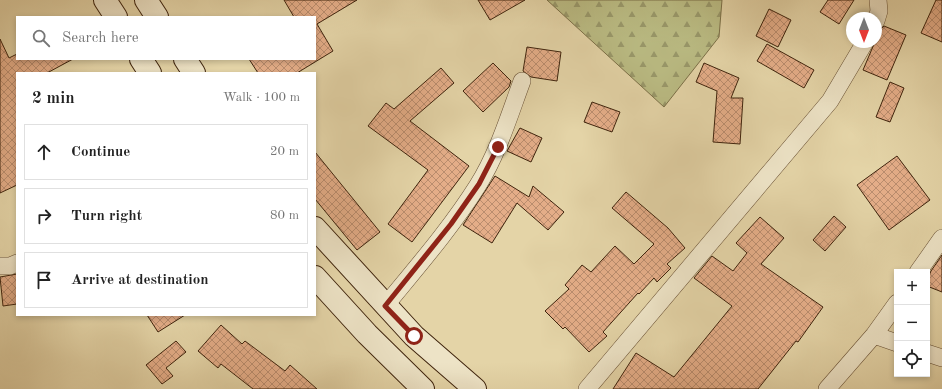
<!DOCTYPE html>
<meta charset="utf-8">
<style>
body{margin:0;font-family:"Old Standard TT",serif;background:#f6f6f6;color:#222}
.controls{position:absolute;right:12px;bottom:12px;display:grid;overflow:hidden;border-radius:0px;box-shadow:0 2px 6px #0003}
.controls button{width:36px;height:36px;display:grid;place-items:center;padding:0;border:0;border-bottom:1px solid #e0e0e0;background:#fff;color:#222;font:20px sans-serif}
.compass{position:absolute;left:846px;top:12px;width:36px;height:36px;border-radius:50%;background:#fff;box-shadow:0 2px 6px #0003;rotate:180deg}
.stop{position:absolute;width:12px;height:12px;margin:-9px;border:3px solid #8f2418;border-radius:50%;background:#fff}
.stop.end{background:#8f2418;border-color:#fff;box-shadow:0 1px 4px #0008}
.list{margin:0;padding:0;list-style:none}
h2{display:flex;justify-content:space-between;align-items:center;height:52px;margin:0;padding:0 16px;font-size:17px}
h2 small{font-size:13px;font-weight:400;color:#767676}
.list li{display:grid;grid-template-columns:26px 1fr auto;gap:12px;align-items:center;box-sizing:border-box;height:56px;margin:0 8px 8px;padding:0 8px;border:1px solid #e0e0e0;border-radius:0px}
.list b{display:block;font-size:15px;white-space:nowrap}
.list em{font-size:13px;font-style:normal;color:#767676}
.icon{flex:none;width:22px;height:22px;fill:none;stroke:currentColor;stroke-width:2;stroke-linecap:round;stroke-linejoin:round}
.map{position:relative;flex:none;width:942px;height:389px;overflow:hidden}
.search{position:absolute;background:#fff;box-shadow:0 2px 6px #0003;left:16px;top:16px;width:300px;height:44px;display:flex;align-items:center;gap:10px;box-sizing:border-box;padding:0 14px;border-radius:0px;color:#767676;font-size:15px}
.panel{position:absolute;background:#fff;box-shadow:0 2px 6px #0003;left:16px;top:72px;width:300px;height:244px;border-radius:0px}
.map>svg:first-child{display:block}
.forest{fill:url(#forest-firs);stroke:#7c7048}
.building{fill:url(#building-cross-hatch);stroke:#3f240d}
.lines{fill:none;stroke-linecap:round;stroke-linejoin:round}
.street-casing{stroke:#685034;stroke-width:18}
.secondary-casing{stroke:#3f240d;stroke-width:24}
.street{stroke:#ede3c6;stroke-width:17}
.secondary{stroke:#ede3c6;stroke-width:22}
.route{stroke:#8f2418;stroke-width:5}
</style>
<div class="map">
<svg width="942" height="389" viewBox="0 0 942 389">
<defs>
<pattern id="forest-firs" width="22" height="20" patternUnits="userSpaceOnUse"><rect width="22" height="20" fill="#babb83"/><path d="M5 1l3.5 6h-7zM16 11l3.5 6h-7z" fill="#99986a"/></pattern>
<pattern id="building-cross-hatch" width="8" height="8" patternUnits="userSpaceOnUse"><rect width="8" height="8" fill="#e4ad88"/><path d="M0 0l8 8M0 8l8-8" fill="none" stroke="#ba8d6e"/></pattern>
</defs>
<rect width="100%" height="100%" fill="#e4d4a7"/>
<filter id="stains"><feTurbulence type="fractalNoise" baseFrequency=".005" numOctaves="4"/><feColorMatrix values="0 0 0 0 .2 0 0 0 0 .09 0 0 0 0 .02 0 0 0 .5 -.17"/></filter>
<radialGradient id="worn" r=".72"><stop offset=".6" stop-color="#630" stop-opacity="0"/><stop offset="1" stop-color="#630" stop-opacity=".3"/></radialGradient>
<path class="forest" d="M547,0H722L719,37L664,107Z"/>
<path class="building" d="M284,0H357L317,24L333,51L297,73H258L249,59H315V17H294Z
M478,0H525L490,20Z
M828,0H854L839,24L820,12Z
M936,0H942V42L921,33Z
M769,9L791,20L778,47L756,36Z
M884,26L906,35L887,80L863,70L880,30Z
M0,39L9,58L17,54V59H73L47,73H17V185L0,193Z
M767,44L814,70L804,88L757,61Z
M527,47L561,52L557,81L531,77L523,71Z
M493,63L511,81L509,87L483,112L463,91Z
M704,63L739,78L731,98H743L740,144L713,142L717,91L696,82Z
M441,68L454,83L410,121L469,166L412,242L388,224L428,170L368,126L386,103L394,109Z
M890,82L904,88L890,122L876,117Z
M592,102L620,112L612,132L584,122Z
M520,128L542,138L531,162L507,151Z
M315,152L380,232L357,250L315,199Z
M897,156L930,200L889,230L857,185Z
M495,176L529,197L533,186L564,212L548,230L517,203L492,243L463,225Z
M626,192L668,228L685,248L667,264L671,268L657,282L654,278L639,294L638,293L603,332L607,336L589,352L565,327L563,329L545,311L569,289L565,285L582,265L591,272L615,246L634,264L654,244L612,208Z
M834,216L846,227L825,251L813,240Z
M760,217L784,238L761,264L823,307L798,342L796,341L758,389H613L636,353L674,377L732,306L694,278L712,256L733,271L747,253L736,243Z
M942,255V292L927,286V280L931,271Z
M17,274V304L3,306L0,277Z
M147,315H185L158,332Z
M221,325L242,344L245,341L285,371L290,365L317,389H253L221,364L218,368L198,351Z
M176,341L186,352L166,368L173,376L162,384L146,365Z"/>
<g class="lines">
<defs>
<path id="street" d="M876,21L879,11L878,0
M0,266H10L17,263
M918,272L942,238
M385,306C417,267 451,228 478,185C498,153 509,116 522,81
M874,335L897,343
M927,353L942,358
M587,389L830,101L865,42
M827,389L874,335L897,303"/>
<path id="secondary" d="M105,0L116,17
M146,0L157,17
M141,59L150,73
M185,59L194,73
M315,228L414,336L475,389
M315,277L367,334L423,389"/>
</defs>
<use href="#street" class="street-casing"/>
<use href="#secondary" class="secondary-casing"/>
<use href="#street" class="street"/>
<use href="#secondary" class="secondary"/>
</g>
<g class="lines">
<path class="route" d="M414,336L385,306L451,224L479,184L498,147"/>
</g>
<rect width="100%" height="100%" filter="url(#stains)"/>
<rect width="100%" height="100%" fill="url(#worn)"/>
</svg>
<div class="controls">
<button>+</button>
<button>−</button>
<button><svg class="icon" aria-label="locate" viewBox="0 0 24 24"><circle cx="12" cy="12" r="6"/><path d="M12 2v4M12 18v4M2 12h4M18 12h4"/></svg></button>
</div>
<svg class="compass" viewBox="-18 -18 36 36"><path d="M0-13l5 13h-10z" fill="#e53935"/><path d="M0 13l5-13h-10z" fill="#767676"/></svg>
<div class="stop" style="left:414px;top:336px"></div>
<div class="stop end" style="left:498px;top:147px"></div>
<div class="search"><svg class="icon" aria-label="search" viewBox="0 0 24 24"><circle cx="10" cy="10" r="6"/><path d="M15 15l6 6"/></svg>Search here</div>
<section class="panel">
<h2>2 min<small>Walk · 100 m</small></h2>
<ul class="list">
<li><svg class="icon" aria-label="ahead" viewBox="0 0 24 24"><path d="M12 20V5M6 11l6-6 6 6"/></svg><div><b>Continue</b></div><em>20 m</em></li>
<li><svg class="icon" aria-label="right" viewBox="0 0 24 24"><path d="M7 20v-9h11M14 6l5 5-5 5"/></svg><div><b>Turn right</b></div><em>80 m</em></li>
<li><svg class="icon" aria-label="arrive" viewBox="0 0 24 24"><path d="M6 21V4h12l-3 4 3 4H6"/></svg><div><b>Arrive at destination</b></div></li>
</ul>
</section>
</div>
